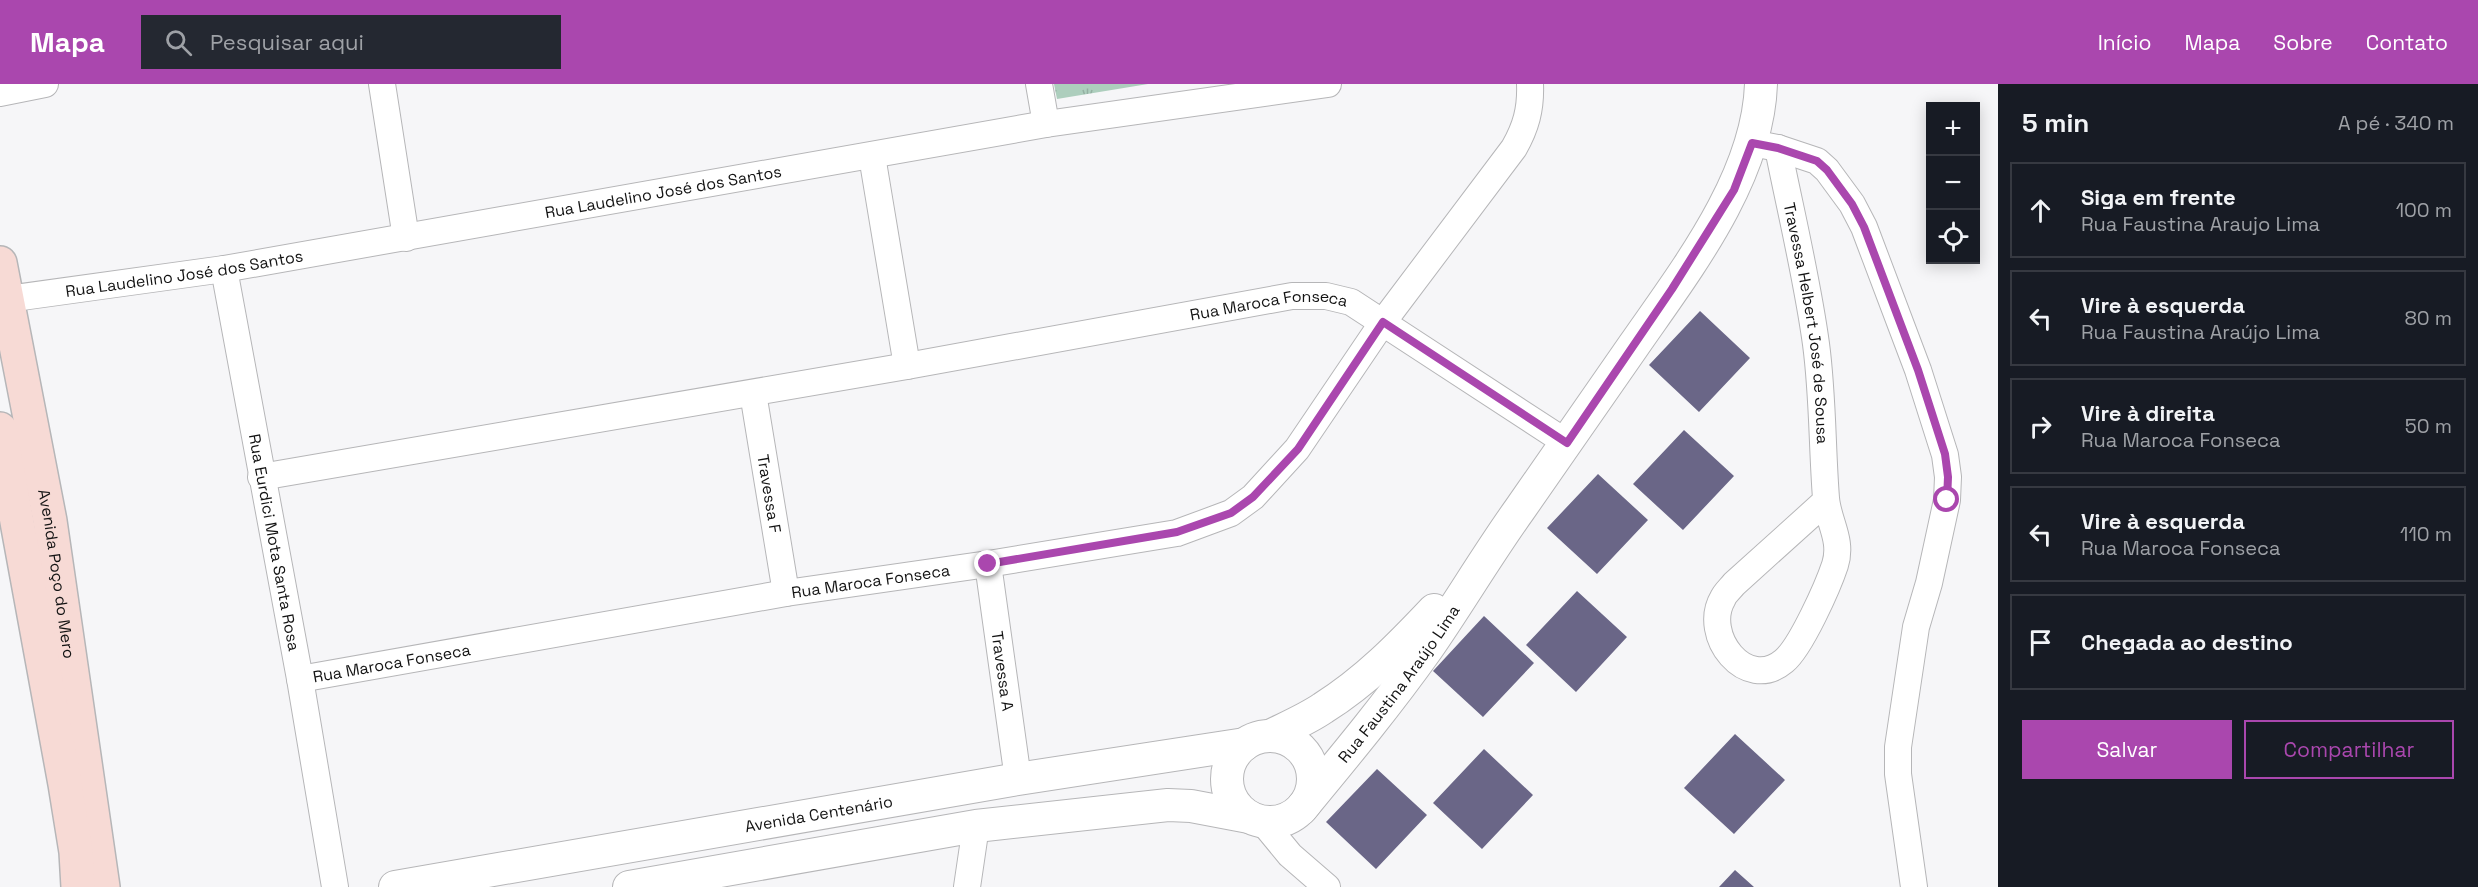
<!DOCTYPE html>
<html lang="pt">
<meta charset="utf-8">
<style>
body{margin:0;font-family:"Space Grotesk",sans-serif;background:#242831;color:#f1f3f6}
.controls{position:absolute;right:18px;top:18px;display:grid;overflow:hidden;border-radius:0px;box-shadow:0 3px 15px #0003}
.controls button{width:54px;height:54px;display:grid;place-items:center;padding:0;border:0;border-bottom:2px solid #363941;background:#171b24;color:#f1f3f6;font:30px sans-serif}
.stop{position:absolute;width:18px;height:18px;margin:-14px;border:4px solid #aa47ae;border-radius:50%;background:#fff}
.stop.end{background:#aa47ae;border-color:#fff;box-shadow:0 2px 6px #0008}
.list{margin:0;padding:0;list-style:none}
h2{display:flex;justify-content:space-between;align-items:center;height:78px;margin:0;padding:0 24px;font-size:26px}
h2 small{font-size:20px;font-weight:400;color:#9ea1a6}
.list li{display:grid;grid-template-columns:39px 1fr auto;gap:18px;align-items:center;box-sizing:border-box;height:96px;margin:0 12px 12px;padding:0 12px;border:2px solid #363941;border-radius:0px}
.list b{display:block;font-size:22px;white-space:nowrap}
.list p{margin:0;font-size:20px;white-space:nowrap;color:#9ea1a6}
.list em{font-size:20px;font-style:normal;color:#9ea1a6}
.actions{display:flex;gap:12px;padding:18px 24px}
.actions a{flex:1;padding:14px 0;border:2px solid #aa47ae;border-radius:0px;text-align:center;font-size:21px;color:#aa47ae}
.actions .main{background:#aa47ae;color:#fff}
.icon{flex:none;width:33px;height:33px;fill:none;stroke:currentColor;stroke-width:2;stroke-linecap:round;stroke-linejoin:round}
.map{position:relative;flex:none;width:1998px;height:803px;overflow:hidden}
header{display:flex;align-items:center;gap:36px;box-sizing:border-box;height:84px;padding:0 30px;background:#aa47ae;color:#fff}
header strong{font-size:28px}
nav{display:flex;gap:33px;margin-inline-start:auto;font-size:21px}
.search{width:420px;height:54px;background:#242831;display:flex;align-items:center;gap:15px;box-sizing:border-box;padding:0 21px;border-radius:0px;color:#9ea1a6;font-size:22px}
main{display:flex}
aside{flex:1;background:#171b24}
.map>svg:first-child{display:block}
.park{fill:url(#park-tufts)}
.building{fill:#6a6687}
.lines{fill:none;stroke-linecap:round;stroke-linejoin:round}
.minor-casing{stroke:#b6b6b8;stroke-width:28}
.tertiary-casing{stroke:#b6b6b8;stroke-width:34}
.secondary-casing{stroke:#b6b6b8;stroke-width:36}
.minor{stroke:#fff;stroke-width:26}
.tertiary{stroke:#fff;stroke-width:32}
.secondary{stroke:#f7dad5;stroke-width:33}
.route{stroke:#aa47ae;stroke-width:8}
.labels{text-anchor:middle;stroke-width:4.5;stroke-linejoin:round;paint-order:stroke}
.street-label{font-size:16px;fill:#131313;stroke:#fff}
</style>
<header>
<strong>Mapa</strong>
<div class="search"><svg class="icon" aria-label="search" viewBox="0 0 24 24"><circle cx="10" cy="10" r="6"/><path d="M15 15l6 6"/></svg>Pesquisar aqui</div>
<nav><a>Início</a><a>Mapa</a><a>Sobre</a><a>Contato</a></nav>
</header>
<main>
<div class="map">
<svg width="1998" height="803" viewBox="0 0 1998 803">
<defs>
<pattern id="park-tufts" width="24" height="20" patternUnits="userSpaceOnUse" patternTransform="scale(1.5)"><rect width="24" height="20" fill="#adcebd"/><path d="M3 7l-1-3M5 7V3M7 7l1-3M15 17l-1-3M17 17v-4M19 17l1-3" fill="none" stroke="#94b0a2"/></pattern>
</defs>
<rect width="100%" height="100%" fill="#f6f6f8"/>
<path class="park" d="M1054,0H1148L1057,15Z"/>
<path class="building" d="M1700,227L1750,274L1699,328L1649,281Z
M1684,346L1734,392L1683,446L1633,400Z
M1598,390L1648,436L1597,490L1547,444Z
M1577,507L1627,553L1576,608L1526,561Z
M1484,532L1534,579L1483,633L1433,587Z
M1735,650L1785,696L1734,750L1684,704Z
M1484,665L1533,711L1482,765L1433,719Z
M1377,685L1427,731L1376,785L1326,738Z
M1735,786L1754,803H1719Z"/>
<g class="lines">
<defs>
<g id="minor">
<path d="M382,0L406,154"/>
<path d="M1039,0L1046,40"/>
<path d="M0,9L45,0"/>
<path d="M1752,59L1778,64L1817,77L1827,86L1852,120L1864,143L1918,286L1945,371L1948,393L1947,416L1929,499L1916,543L1898,663V690L1914,803"/>
<path id="s1" d="M1778,64C1791,129 1807,194 1816,260C1823,312 1822,363 1826,414C1828,438 1843,456 1835,481C1828,502 1801,563 1784,577C1746,609 1701,551 1723,514C1725,509 1731,504 1734,500L1826,417"/>
<path d="M872,72L907,282"/>
<path id="s2" d="M224,185L300,595L335,803"/>
<path id="s3" d="M0,216L224,185L1046,40L1328,0"/>
<path id="s4" d="M753,309L786,509"/>
<path id="s5" d="M261,393L907,282L1292,212H1326L1351,218L1567,359"/>
<path id="s6" d="M988,480L1018,695"/>
<path id="s7" d="M300,595L786,509L988,480L1177,449L1231,429L1253,413L1297,365L1383,238L1514,64C1526,43 1531,25 1530,0"/>
<path d="M1262,737L1290,771L1327,803"/>
<path d="M967,803L976,742"/>
</g>
<g id="tertiary">
<path d="M1270,652C1288,643 1307,635 1323,624C1366,597 1400,562 1434,526"/>
<circle cx="1270" cy="695" r="43"/>
<path id="s8" d="M1301,725C1344,673 1388,620 1427,565C1459,519 1487,471 1520,425C1558,371 1596,316 1634,261C1686,186 1758,94 1761,0"/>
<path id="s9" d="M395,803L1018,695L1245,660"/>
<path d="M629,803L976,742L1168,721L1191,722L1249,733"/>
</g>
<g id="secondary">
<path id="s10" d="M0,179L50,437L103,803"/>
<path d="M0,345L65,700L76,768L78,803"/>
</g>
</defs>
<use href="#minor" class="minor-casing"/>
<use href="#tertiary" class="tertiary-casing"/>
<use href="#secondary" class="secondary-casing"/>
<use href="#minor" class="minor"/>
<use href="#tertiary" class="tertiary"/>
<use href="#secondary" class="secondary"/>
</g>
<g class="lines">
<path class="route" d="M988,480L1177,448L1231,429L1253,413L1298,365L1383,238L1567,359L1672,205L1709,146L1734,106L1752,59L1778,64L1817,77L1827,86L1852,120L1864,143L1918,286L1945,370L1948,393L1947,416"/>
</g>
<g class="labels">
<g class="street-label">
<text dy="6" stroke="none"><textPath href="#s3" startOffset="672">Rua Laudelino José dos Santos</textPath></text>
<text dy="6" stroke="none"><textPath href="#s3" startOffset="186">Rua Laudelino José dos Santos</textPath></text>
<text dy="6" stroke="none"><textPath href="#s5" startOffset="1023">Rua Maroca Fonseca</textPath></text>
<text dy="6" stroke="none"><textPath href="#s1" startOffset="178">Travessa Helbert José de Sousa</textPath></text>
<text dy="6" stroke="none"><textPath href="#s4" startOffset="102">Travessa F</textPath></text>
<text dy="6" stroke="none"><textPath href="#s2" startOffset="278">Rua Eurdici Mota Santa Rosa</textPath></text>
<text dy="6" stroke="none"><textPath href="#s10" startOffset="316">Avenida Poço do Mero</textPath></text>
<text dy="6" stroke="none"><textPath href="#s7" startOffset="579">Rua Maroca Fonseca</textPath></text>
<text dy="6" stroke="none"><textPath href="#s7" startOffset="93">Rua Maroca Fonseca</textPath></text>
<text dy="6" stroke="none"><textPath href="#s6" startOffset="108">Travessa A</textPath></text>
<text dy="6" stroke="none"><textPath href="#s8" startOffset="159">Rua Faustina Araújo Lima</textPath></text>
<text dy="6" stroke="none"><textPath href="#s9" startOffset="430">Avenida Centenário</textPath></text>
</g>
</g>
</svg>
<div class="controls">
<button>+</button>
<button>−</button>
<button><svg class="icon" aria-label="locate" viewBox="0 0 24 24"><circle cx="12" cy="12" r="6"/><path d="M12 2v4M12 18v4M2 12h4M18 12h4"/></svg></button>
</div>
<div class="stop" style="left:1947px;top:416px"></div>
<div class="stop end" style="left:988px;top:480px"></div>
</div>
<aside>
<h2>5 min<small>A pé · 340 m</small></h2>
<ul class="list">
<li><svg class="icon" aria-label="ahead" viewBox="0 0 24 24"><path d="M12 20V5M6 11l6-6 6 6"/></svg><div><b>Siga em frente</b><p>Rua Faustina Araujo Lima</p></div><em>100 m</em></li>
<li><svg class="icon" aria-label="left" viewBox="0 0 24 24"><path d="M17 20v-9H6M10 6l-5 5 5 5"/></svg><div><b>Vire à esquerda</b><p>Rua Faustina Araújo Lima</p></div><em>80 m</em></li>
<li><svg class="icon" aria-label="right" viewBox="0 0 24 24"><path d="M7 20v-9h11M14 6l5 5-5 5"/></svg><div><b>Vire à direita</b><p>Rua Maroca Fonseca</p></div><em>50 m</em></li>
<li><svg class="icon" aria-label="left" viewBox="0 0 24 24"><path d="M17 20v-9H6M10 6l-5 5 5 5"/></svg><div><b>Vire à esquerda</b><p>Rua Maroca Fonseca</p></div><em>110 m</em></li>
<li><svg class="icon" aria-label="arrive" viewBox="0 0 24 24"><path d="M6 21V4h12l-3 4 3 4H6"/></svg><div><b>Chegada ao destino</b></div></li>
</ul>
<div class="actions"><a class="main">Salvar</a><a>Compartilhar</a></div>
</aside>
</main>
